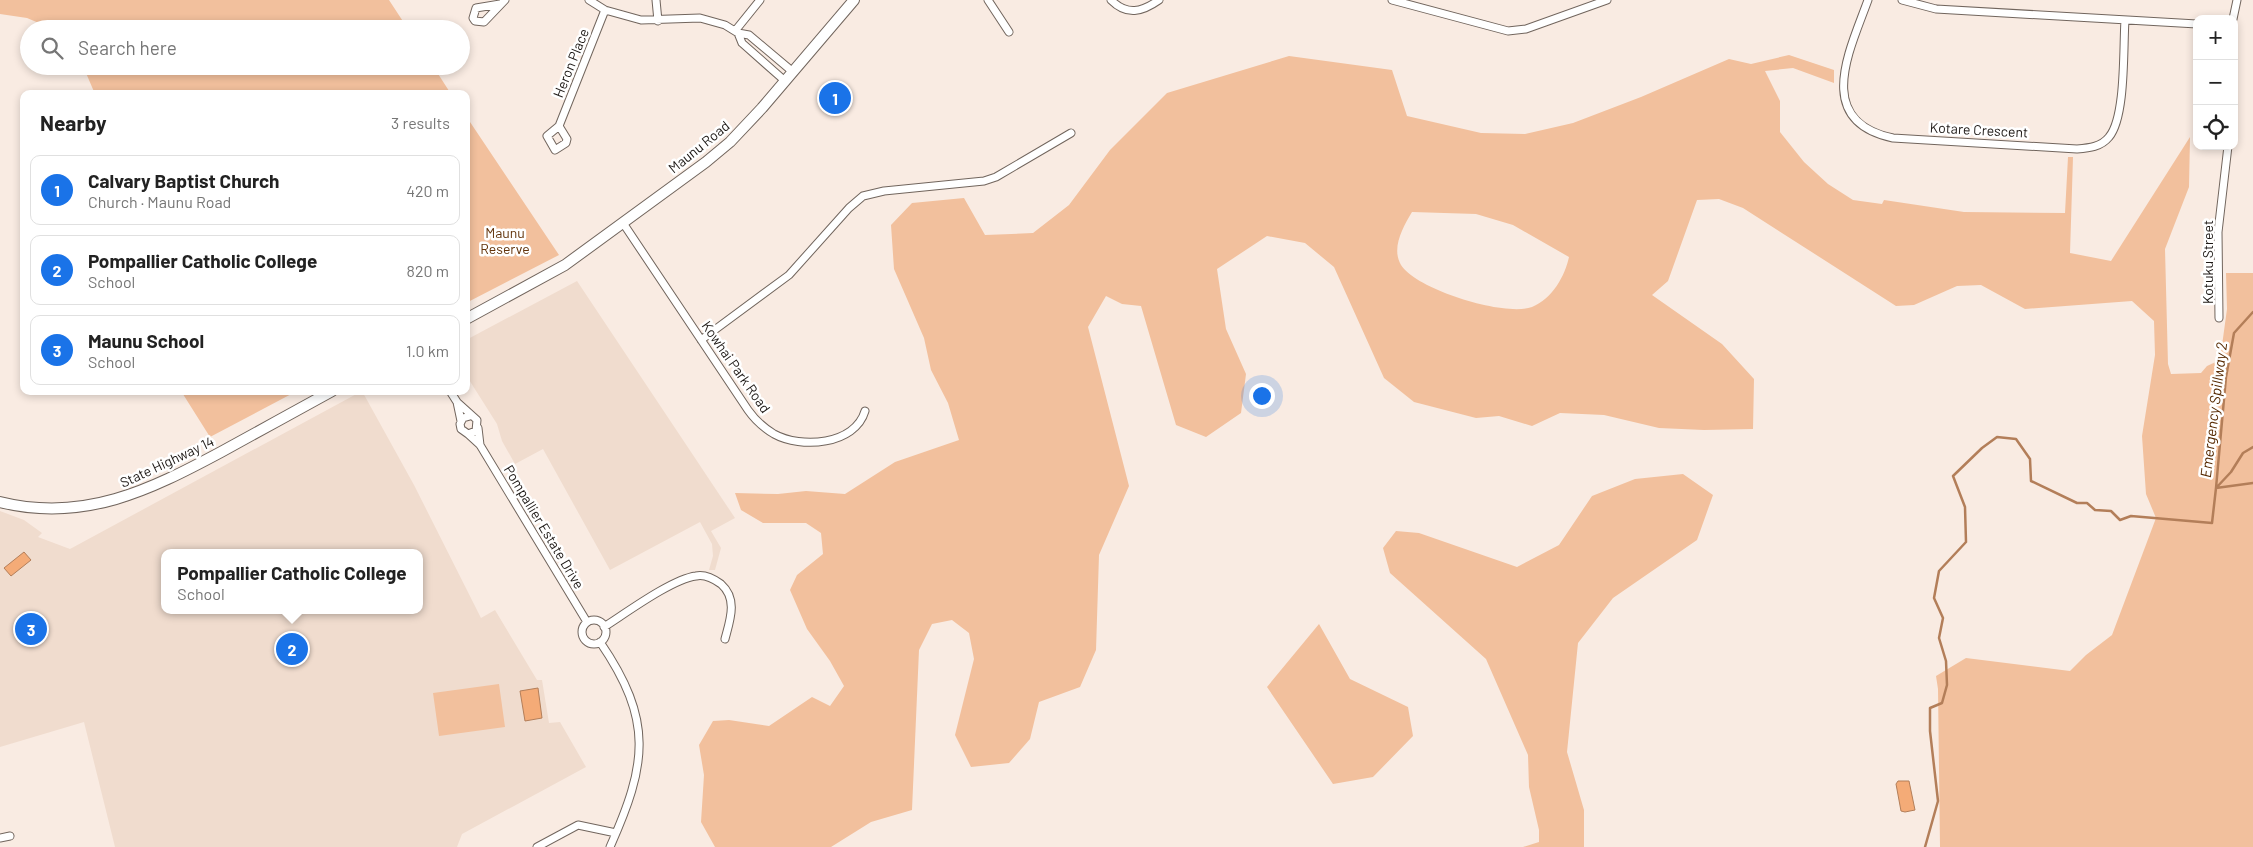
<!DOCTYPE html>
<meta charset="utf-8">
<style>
body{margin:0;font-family:Barlow,sans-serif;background:#f6f6f6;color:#222}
.controls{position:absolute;right:15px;top:15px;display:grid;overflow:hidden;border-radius:10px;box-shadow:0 2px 8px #0003}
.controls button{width:45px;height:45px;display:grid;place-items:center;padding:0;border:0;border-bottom:1px solid #e0e0e0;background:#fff;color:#222;font:25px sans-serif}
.you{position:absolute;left:1261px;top:395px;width:18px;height:18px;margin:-12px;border:4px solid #fff;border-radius:50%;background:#1a73e8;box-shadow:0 0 0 8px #1a73e833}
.badge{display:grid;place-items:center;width:32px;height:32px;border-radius:50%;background:#1a73e8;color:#fff;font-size:16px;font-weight:700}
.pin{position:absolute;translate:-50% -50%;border:2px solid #fff;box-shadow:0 1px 5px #0006}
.popup{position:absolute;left:161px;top:549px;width:262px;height:65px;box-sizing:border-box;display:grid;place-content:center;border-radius:10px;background:#fff;filter:drop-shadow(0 1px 4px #0005);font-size:16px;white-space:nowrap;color:#767676}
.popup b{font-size:19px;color:#222}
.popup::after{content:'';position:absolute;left:50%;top:100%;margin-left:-10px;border:10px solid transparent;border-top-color:#fff}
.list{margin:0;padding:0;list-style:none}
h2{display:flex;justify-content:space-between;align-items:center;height:65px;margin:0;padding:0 20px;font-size:21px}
h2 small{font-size:16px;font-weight:400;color:#767676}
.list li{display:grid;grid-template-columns:32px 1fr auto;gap:15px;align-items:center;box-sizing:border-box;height:70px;margin:0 10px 10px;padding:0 10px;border:1px solid #e0e0e0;border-radius:10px}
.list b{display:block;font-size:19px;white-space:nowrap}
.list p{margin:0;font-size:16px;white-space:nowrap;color:#767676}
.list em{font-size:16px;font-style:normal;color:#767676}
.icon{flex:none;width:28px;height:28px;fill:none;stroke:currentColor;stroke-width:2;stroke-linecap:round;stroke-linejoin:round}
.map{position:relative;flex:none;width:2253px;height:847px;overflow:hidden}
.search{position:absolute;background:#fff;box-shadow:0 2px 8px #0003;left:20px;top:20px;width:450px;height:55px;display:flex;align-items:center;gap:12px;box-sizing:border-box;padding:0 18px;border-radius:28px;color:#767676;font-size:19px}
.panel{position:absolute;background:#fff;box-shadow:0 2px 8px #0003;left:20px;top:90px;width:450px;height:305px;border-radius:10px}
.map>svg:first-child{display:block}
.built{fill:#f0dcce;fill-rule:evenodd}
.green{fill:#f2c09d;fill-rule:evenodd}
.water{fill:#f4ab77;stroke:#b37e59}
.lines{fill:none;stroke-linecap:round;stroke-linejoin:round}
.stream{stroke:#b37e59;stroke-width:2.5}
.street-casing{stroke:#71655d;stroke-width:9}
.primary-casing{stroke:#71655d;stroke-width:12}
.street{stroke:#fff;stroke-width:7}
.primary{stroke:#fff;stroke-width:10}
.labels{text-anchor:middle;stroke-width:5;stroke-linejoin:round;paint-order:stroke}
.street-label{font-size:14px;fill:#1b1613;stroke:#fff}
.park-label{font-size:14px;fill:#62330a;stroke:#fff}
.water-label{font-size:15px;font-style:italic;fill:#562900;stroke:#fff}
</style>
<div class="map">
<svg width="2253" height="847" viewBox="0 0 2253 847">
<rect width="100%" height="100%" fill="#f9ebe2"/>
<path class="built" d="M577,281L735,518L711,531L721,548L715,570H709L713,556L712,544L700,522L610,570L543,449L515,464L502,441L497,424L466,375V340Z
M362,391L414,485L481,618L495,610L537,680H542L549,723L560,722L586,767L462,834L457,847H115L84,722L0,747V511L24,520L42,533L38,537L70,549ZM164,553H420V610H164Z"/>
<path class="green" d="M0,0H389L408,29H53L27,18L0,14Z
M1789,55L1834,70V83L1793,68L1765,71L1780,101V132L1804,162L1828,184L1853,200L1882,204L1884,200L1964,212L2065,213L2068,157H2073L2070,253L2111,261L2190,137L2189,187L2165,249L2168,364L2171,374L2201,373L2207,366L2220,360L2227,309L2226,273H2253V847H1940L1938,689L1936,676L1966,658L2070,671L2086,655L2112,635L2156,518L2146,494L2142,436L2155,355L2154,321L2132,301L2025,309L1981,285L1957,286L1914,305L1896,306L1743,208L1719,199L1697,200L1668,281L1652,295L1722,344L1754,379L1753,429L1704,430L1659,428L1604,415L1560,413L1532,426L1499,416L1476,418L1414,402L1384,378L1334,267L1305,243L1267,236L1217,269L1226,329L1246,374L1241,413L1206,437L1176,425L1141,306L1122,304L1106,296L1088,327L1129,486L1099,555L1096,650L1080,687L1039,702L1030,739L1009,763L971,767L955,735L974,659L969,633L952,620L932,624L919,650L912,810L871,822L831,847H715L701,822L704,775L699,745L713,721L729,720L769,726L812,697L830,706L844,686L830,661L807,629L790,590L797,575L823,554L821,533L806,523H763L741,510L735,493L778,494L806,491L845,494L895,462L959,440L948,403L931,370L924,338L894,269L891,225L912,203L964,198L985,235L1033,233L1069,205L1110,150L1167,93L1289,56L1392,70L1407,116L1481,133L1525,134L1573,123L1641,97L1729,59L1751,64ZM1412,212L1476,214L1513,225L1569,257C1565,276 1552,299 1532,307C1505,317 1417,290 1401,265C1391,248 1403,227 1412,212Z
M83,66H433L451,94H95Z
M466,116L559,255L466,303Z
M181,391H297L210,437Z
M1683,474L1713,495L1697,540L1613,598L1578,643L1567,752L1584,810V847H1523L1539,842V830L1529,787L1528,755L1486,659L1390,573L1383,548L1396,531L1419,533L1517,567L1559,545L1592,496L1635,479Z
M1319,624L1350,679L1408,707L1413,736L1373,777L1333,784L1267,687Z
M499,684L505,727L439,736L433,693Z"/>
<path class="water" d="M24,552L31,560L11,576L4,568Z
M538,688L542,718L525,721L520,691Z
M1898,781H1909L1915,810L1905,812L1901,811L1896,784Z"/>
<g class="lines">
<path class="stream" d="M2253,312L2234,333L2226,377L2216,488L2253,483
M1925,847L1938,801L1930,731V708L1942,703L1947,685L1946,661L1939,638L1943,618L1934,598L1939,571L1966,542L1965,507L1953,476L1982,448L1997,437L2016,439L2030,459L2031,481L2077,503H2087L2095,510L2111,511L2120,520L2131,516L2212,523L2216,488L2231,472L2243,453L2253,447"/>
<defs>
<path id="street" d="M589,0L605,10L641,20L700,18L725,25L738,33L749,35L793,72
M656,0L658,21
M988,0L1009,32
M1111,0C1127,16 1142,12 1159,0
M1392,0L1508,31L1526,29L1607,0
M1868,0C1850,50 1813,121 1893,138L2077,149C2089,148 2101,147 2109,137C2126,117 2123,48 2125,20
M1902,0L1936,9L2197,24
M500,4L476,8L473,18L475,21L484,22L505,0
M2233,19L2237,0
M735,31L760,0
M738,33L742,43L785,81
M559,126L567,139L566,143L555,150L547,136L559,126L605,10
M623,223L748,410C755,420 764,428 774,434C801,449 855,445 865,411
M2219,318L2218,232L2228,146
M701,340L789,275L849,208L863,196L884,191L984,181L996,177L1071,133
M450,391L457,402L477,420L476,431L468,434L461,429L460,424L463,418L470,416
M457,402L461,421
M478,428L480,445
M468,434L480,445L587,622
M582 632a12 12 0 1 1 24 0a12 12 0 1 1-24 0Z
M604,627C626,613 672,579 696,576C705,574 714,579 721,584C738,599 730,620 725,639
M600,642C654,721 647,764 610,847
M0,838L10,836
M537,847L578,825L616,833"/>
<path id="primary" d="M466,319L565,265L706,162L730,142L762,108L854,0
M0,502C84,523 150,490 221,452C258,432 295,411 332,391"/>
</defs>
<use href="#street" class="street-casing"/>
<use href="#primary" class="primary-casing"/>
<use href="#street" class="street"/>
<use href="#primary" class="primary"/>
</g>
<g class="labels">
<g class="street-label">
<text transform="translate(571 63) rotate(-68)" y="5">Heron Place</text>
<text transform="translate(1979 130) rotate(3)" y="5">Kotare Crescent</text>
<text transform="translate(699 147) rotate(-39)" y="5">Maunu Road</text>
<text transform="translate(2208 262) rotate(-90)" y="5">Kotuku Street</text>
<text transform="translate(736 367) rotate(55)" y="5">Kowhai Park Road</text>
<text transform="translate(167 462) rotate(-25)" y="5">State Highway 14</text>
<text transform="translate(544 527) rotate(59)" y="5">Pompallier Estate Drive</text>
</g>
<g class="park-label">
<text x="505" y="238">Maunu<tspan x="505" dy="16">Reserve</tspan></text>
</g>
<g class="water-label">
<text transform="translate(2214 410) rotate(-83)" y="5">Emergency Spillway 2</text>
</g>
</g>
</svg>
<div class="controls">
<button>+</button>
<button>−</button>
<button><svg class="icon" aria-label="locate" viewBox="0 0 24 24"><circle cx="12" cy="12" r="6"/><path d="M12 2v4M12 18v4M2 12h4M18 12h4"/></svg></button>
</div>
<div class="you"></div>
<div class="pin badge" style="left:835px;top:98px">1</div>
<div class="pin badge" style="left:292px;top:649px">2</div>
<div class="popup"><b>Pompallier Catholic College</b>School</div>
<div class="pin badge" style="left:31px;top:629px">3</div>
<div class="search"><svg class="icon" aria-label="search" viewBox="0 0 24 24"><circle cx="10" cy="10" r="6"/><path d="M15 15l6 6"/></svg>Search here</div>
<section class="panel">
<h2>Nearby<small>3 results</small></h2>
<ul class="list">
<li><span class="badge">1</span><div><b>Calvary Baptist Church</b><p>Church · Maunu Road</p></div><em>420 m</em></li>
<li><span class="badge">2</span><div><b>Pompallier Catholic College</b><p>School</p></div><em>820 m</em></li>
<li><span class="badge">3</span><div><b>Maunu School</b><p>School</p></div><em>1.0 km</em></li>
</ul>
</section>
</div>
